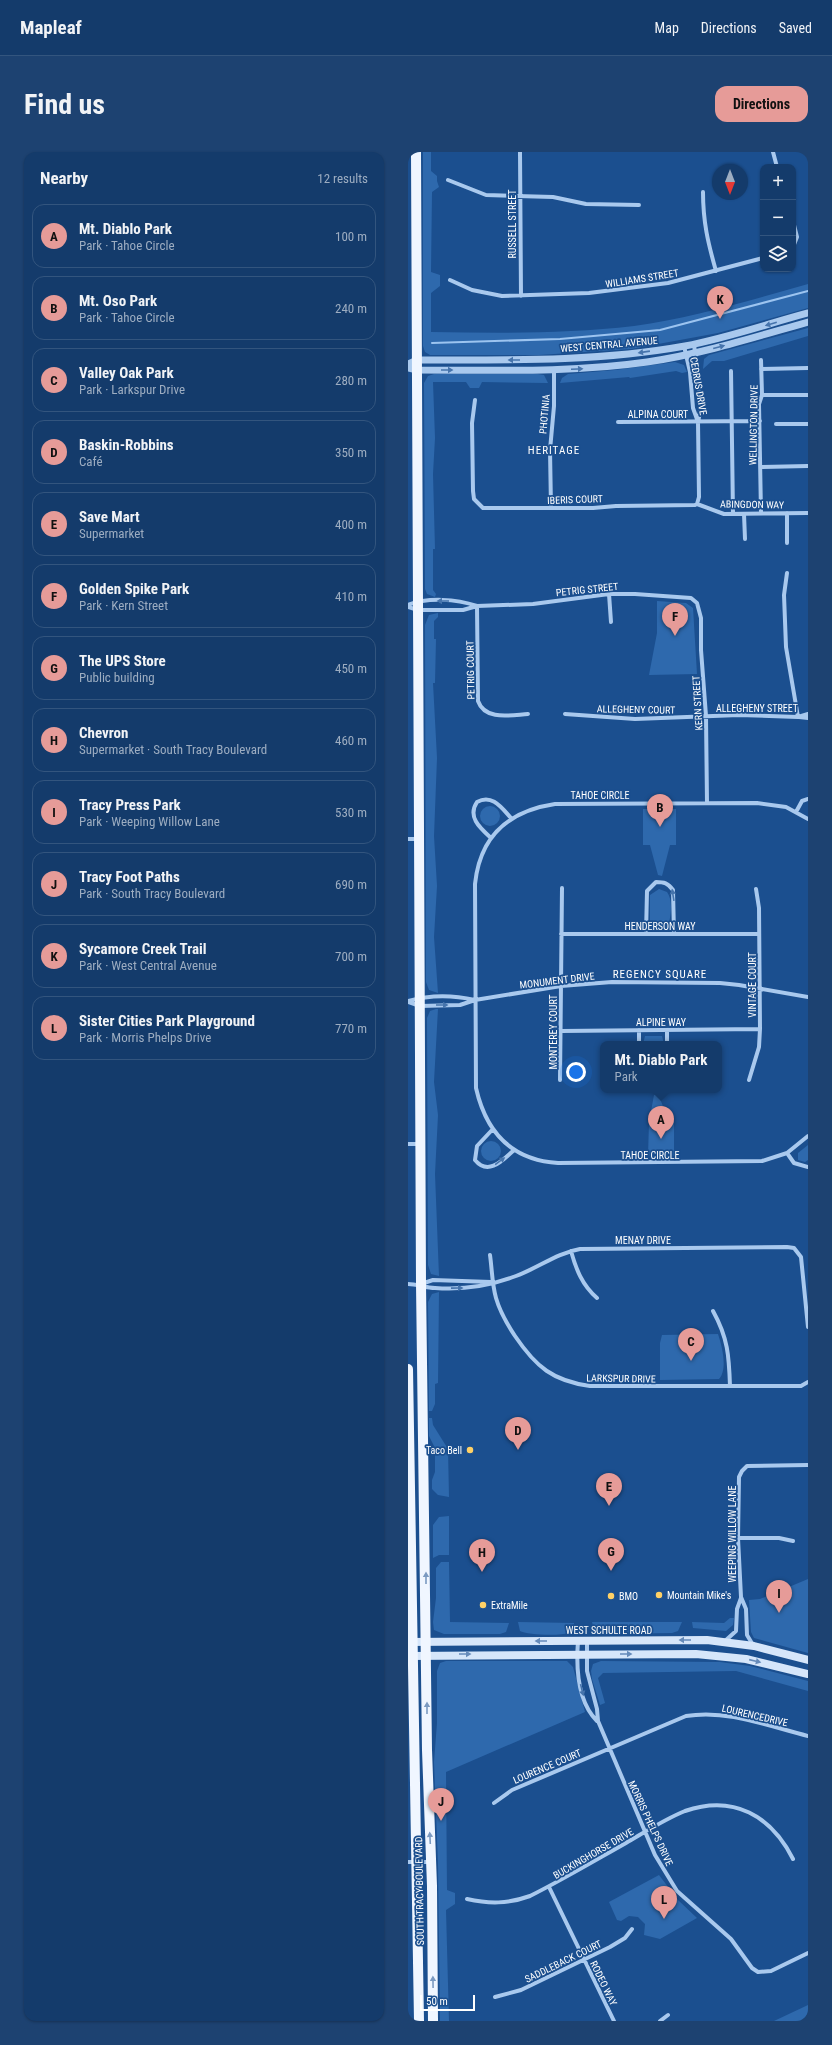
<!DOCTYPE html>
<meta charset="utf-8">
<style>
body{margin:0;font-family:"Roboto Condensed",sans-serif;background:#1d4271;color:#f1f3f6}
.controls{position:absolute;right:12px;top:12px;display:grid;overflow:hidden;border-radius:8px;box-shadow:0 1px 3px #0004}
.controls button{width:36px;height:36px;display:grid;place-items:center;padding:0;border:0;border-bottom:1px solid #33557e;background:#143b6b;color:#f1f3f6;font:20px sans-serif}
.compass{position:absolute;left:304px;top:12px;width:36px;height:36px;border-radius:50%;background:#143b6b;box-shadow:0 1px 3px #0004;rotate:180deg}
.scale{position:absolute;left:12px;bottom:10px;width:55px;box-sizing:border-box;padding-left:4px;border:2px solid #fff;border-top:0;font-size:11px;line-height:14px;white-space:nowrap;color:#fff;-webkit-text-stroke:3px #1b4f8f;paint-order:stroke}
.you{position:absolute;left:168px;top:920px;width:14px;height:14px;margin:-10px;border:3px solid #fff;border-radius:50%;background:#1a73e8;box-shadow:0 0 0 6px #1a73e833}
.badge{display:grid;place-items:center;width:26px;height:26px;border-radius:50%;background:#e69b98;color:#111;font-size:13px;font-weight:700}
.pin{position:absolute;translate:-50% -33px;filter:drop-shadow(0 1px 2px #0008)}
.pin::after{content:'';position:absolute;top:21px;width:14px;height:12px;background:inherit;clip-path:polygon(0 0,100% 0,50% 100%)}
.popup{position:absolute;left:192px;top:889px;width:122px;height:52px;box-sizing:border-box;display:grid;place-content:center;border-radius:8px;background:#143b6b;filter:drop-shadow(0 1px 3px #0005);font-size:13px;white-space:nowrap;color:#9dadc1}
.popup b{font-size:15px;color:#f1f3f6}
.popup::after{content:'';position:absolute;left:50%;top:100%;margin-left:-8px;border:8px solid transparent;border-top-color:#143b6b}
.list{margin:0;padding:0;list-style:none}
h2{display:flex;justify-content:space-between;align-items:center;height:52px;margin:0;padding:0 16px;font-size:17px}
h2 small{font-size:13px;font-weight:400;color:#9dadc1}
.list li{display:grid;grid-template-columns:26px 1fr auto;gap:12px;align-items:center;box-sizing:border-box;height:64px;margin:0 8px 8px;padding:0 8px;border:1px solid #33557e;border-radius:12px}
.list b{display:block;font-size:15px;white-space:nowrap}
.list p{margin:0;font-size:13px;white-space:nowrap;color:#9dadc1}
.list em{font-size:13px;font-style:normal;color:#9dadc1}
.icon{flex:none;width:22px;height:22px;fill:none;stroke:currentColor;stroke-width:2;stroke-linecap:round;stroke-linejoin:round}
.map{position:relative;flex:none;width:400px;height:1869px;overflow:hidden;border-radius:12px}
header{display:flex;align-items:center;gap:24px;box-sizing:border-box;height:56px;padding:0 20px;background:#143b6b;border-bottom:1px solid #33557e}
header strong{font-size:19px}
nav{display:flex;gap:22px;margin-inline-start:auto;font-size:14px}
.intro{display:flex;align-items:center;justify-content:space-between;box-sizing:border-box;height:96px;padding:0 24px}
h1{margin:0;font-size:28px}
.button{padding:10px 18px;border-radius:12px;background:#e69b98;color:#111;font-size:14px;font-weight:700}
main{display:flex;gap:24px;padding:0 24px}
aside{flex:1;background:#143b6b;border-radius:12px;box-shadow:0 1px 3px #0004}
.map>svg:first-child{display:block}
.green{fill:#2e69ad}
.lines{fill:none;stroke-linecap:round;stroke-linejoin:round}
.stream{stroke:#9cc4f0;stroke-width:2}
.minor{stroke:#a9c9ee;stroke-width:4}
.tertiary{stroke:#a9c9ee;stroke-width:7}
.secondary{stroke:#d6e6fa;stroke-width:8}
.primary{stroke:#f0f6ff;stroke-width:10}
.oneway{fill:#4674ac}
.oneway2{fill:#7b9ac1}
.oneway3{fill:#668bba}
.poi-dot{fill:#ffd166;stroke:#1b4f8f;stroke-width:1.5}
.labels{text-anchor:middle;stroke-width:3.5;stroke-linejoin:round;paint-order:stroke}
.street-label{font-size:10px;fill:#fff;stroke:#1b4f8f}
.poi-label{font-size:10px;fill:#fff;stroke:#1b4f8f;text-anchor:start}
.neighbourhood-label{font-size:11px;letter-spacing:1px;fill:#fff;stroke:#1b4f8f}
</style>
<header>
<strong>Mapleaf</strong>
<nav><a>Map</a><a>Directions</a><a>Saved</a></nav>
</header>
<div class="intro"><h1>Find us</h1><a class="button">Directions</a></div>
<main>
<aside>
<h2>Nearby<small>12 results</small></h2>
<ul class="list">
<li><span class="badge">A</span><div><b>Mt. Diablo Park</b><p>Park · Tahoe Circle</p></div><em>100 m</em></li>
<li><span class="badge">B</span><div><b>Mt. Oso Park</b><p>Park · Tahoe Circle</p></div><em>240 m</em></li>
<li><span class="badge">C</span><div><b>Valley Oak Park</b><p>Park · Larkspur Drive</p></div><em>280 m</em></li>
<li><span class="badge">D</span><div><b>Baskin-Robbins</b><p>Café</p></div><em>350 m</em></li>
<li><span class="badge">E</span><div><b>Save Mart</b><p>Supermarket</p></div><em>400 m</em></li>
<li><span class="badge">F</span><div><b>Golden Spike Park</b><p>Park · Kern Street</p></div><em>410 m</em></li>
<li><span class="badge">G</span><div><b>The UPS Store</b><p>Public building</p></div><em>450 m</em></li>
<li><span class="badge">H</span><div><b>Chevron</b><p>Supermarket · South Tracy Boulevard</p></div><em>460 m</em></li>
<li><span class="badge">I</span><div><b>Tracy Press Park</b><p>Park · Weeping Willow Lane</p></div><em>530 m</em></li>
<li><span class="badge">J</span><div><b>Tracy Foot Paths</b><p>Park · South Tracy Boulevard</p></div><em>690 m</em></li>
<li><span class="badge">K</span><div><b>Sycamore Creek Trail</b><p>Park · West Central Avenue</p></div><em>700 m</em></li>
<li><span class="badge">L</span><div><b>Sister Cities Park Playground</b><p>Park · Morris Phelps Drive</p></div><em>770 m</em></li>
</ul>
</aside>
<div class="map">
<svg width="400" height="1869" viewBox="0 0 400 1869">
<rect width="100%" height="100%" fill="#1b4f8f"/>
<path class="green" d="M15,0H23V19L29,24V29L31,35L24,40L23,120L32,123V134L23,141V180C91,181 159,182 226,174C285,166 343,148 400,132V156L310,181L223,197L131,203H22L17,200L15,194Z
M400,176V184L316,209H304L295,217L296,207L301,203Z
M267,210L276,213L279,220L274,221L268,219L222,226L221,225L152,231L154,226L160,222L207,218Z
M26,222H130L136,223L140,231L74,230L71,236H62L58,230H25L27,286L25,322L27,397H25V438L28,442L27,445L19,442L17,437L16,231L20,224Z
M249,449L278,451L285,456L289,522L241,523L249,481Z
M30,461V465L26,469V487H28L27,531H25L29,606L26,684L29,734L26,785L30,841L21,838L18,830L17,473L21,463Z
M72 664a10 10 0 1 1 20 0a10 10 0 1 1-20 0Z
M235,657H268V693H262L254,724L250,723L242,693H235Z
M251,737L259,740C266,749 262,767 260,776L244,777L242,770V743Z
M28,857H30L26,930L30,963L27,1022L31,1124L23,1122L20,1113L19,866L22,859Z
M237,884H254L256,892H235Z
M250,942L261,969H266V1004H240L241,970L246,943Z
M73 999a10 10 0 1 1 20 0a10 10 0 1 1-20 0Z
M400,993V1008L397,1010L390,1008V1001Z
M31,1140L30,1231L27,1232V1252L24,1259H21L20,1150L24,1142Z
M310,1182C314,1194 320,1217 311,1227L252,1228V1191L254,1183Z
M21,1266H24L25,1273L40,1297L41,1345L30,1343L24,1337V1328L27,1320V1296L21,1284Z
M41,1364V1403H31L25,1406V1373L31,1365Z
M33,1410H41L42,1470L101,1471L98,1480L92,1482H36L26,1478L25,1470L28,1446V1416Z
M400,1427V1501L346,1486L343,1480L341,1448L352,1447Z
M322,1466H326L325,1473L318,1479L285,1476L284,1470L316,1471Z
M110,1470L166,1471C166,1475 165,1479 160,1481C153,1484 118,1483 112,1479Z
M184,1470H274L270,1479L264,1481L194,1482L186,1478Z
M38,1509H159L165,1515L177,1560L38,1620L39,1738L47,1741V1752L38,1758L41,1869H32L30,1712L26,1610L29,1571V1519L32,1511Z
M193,1509L312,1510L342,1514L400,1529V1539L328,1519L195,1521L190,1526L197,1551L192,1553L184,1527L183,1519L185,1512Z
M251,1723L270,1748L289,1766L252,1787L236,1783L237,1772L230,1765L221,1764L213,1769L209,1768L201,1750Z
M400,1853V1869H366Z"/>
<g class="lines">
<path class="stream" d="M24,191L152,187L252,178L400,139"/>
<path class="minor" d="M112,0L113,144
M365,0L369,15
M40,28L78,43L145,45L178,52L231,53
M295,40C295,70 300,91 308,119
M385,69L389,85L385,95
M42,128L64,138L94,144L181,141L260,131L355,106
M276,194L282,220L285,256L290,270
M353,208L354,243L351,252L353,361
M353,217L400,216
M323,219L325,362
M354,243H400
M67,248L64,271L65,339L66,347L75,356H185L208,354L287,353L289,352L291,345L290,270L293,255L286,192
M210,270L352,269
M368,272H400
M353,315L400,314
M289,352L316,362L400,361
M143,356L142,298L146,254V218
M379,361V391
M336,362L337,387
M379,421L376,443L378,495L390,565
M201,442L203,470
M0,453C20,445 48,447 69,454
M69,454L70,549C77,569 103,563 120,562
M0,455L10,458H55L69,454L125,452L201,442H227L283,446L289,451L293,466V498L298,564L299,651
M157,562L227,567L331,563L390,565L400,562
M391,565L400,566
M388,660L394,649L400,647
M400,667L378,655L349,651L147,652C100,659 72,684 67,732L68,936C78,980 103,1008 150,1011L354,1009L379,1001L400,984
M83,686C72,676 59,665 69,650C84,642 93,655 103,666
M0,687H11
M153,782H351
M238,782L239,739L248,730C256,730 260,731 265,738L266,782
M0,849C21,843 45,843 67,848
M0,850L12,854L52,853L67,848L153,834L204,830L312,831L331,833L400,845
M231,878V892
M259,878V892
M153,879L352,877
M152,928L154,736
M341,928L351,895L352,877L351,756L348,737
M84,978L69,994L67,1008C80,1024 94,1009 106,998
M0,992H12
M379,1001L386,1011L400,1015
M163,1099C168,1117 174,1133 189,1146
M82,1103C84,1117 84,1132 88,1146C92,1160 99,1172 107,1184C128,1215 145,1229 182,1234H393L400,1230
M0,1132C9,1132 18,1136 27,1136C54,1138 82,1134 108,1124C130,1116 149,1101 172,1097L379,1095L386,1096L393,1105L400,1175
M13,1132L25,1128L83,1130
M305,1159C320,1186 321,1204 322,1234
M330,1386H371L385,1389
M170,1489C168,1515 169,1549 189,1569
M179,1489V1519L189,1557L190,1569L247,1703L269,1739L323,1787L344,1816L350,1820L363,1819L400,1801
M317,1489L328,1479L329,1457L333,1446
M345,1493L339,1483L338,1457L333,1445L330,1386L331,1325L334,1319L339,1314L400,1313
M86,1651L104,1638L278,1564C319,1557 360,1574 400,1584
M0,1710H23
M141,1735L206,1869
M59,1747C81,1752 100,1752 122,1744C154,1728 186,1709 218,1691C237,1680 257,1667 277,1659C326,1642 363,1664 385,1707
M87,1845L113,1838L202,1795L217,1786L224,1777
M252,1869L260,1863"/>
<path class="tertiary" d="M0,212L9,208C99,208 188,210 277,194C319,186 359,172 400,161
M0,216L9,218C85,218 163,221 239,210C294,202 347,185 400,170"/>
<path class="secondary" d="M0,1490L299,1488L346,1494L400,1508
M0,1504L288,1502L338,1507L400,1522"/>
<path class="primary" d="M8,0L13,1132L19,1598L24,1734L25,1869
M0,1217L11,1869"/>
</g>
<defs><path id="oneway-solid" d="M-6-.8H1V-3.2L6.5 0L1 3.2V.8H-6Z"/></defs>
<g class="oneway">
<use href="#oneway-solid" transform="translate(363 172) rotate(164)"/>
<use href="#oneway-solid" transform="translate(311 195) rotate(-15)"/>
<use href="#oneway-solid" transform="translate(236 200) rotate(172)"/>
<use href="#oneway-solid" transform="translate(106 208) rotate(180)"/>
<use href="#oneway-solid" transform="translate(169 217) rotate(-2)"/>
<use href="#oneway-solid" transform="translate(39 218)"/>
<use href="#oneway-solid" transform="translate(35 449) rotate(180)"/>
<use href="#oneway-solid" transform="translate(265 743) rotate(-99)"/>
<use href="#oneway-solid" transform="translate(34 853)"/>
<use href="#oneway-solid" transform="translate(92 1009) rotate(-36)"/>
<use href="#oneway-solid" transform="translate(49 1136) rotate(-1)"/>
<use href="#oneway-solid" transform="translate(174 1538) rotate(76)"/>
</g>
<g class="oneway2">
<use href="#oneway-solid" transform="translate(18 1426) rotate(-90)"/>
<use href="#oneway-solid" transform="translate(19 1556) rotate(-90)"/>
<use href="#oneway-solid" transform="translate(22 1686) rotate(-93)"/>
<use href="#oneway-solid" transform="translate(25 1830) rotate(-91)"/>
</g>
<g class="oneway3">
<use href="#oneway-solid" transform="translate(277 1488) rotate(-180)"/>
<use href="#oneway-solid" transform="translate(133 1489) rotate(180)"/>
<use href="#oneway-solid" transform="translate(57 1502)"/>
<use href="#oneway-solid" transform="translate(218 1502)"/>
<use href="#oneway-solid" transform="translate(347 1509) rotate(13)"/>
</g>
<g class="poi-dot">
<circle cx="62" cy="1298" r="4"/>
<circle cx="251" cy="1443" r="4"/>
<circle cx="203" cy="1444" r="4"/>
<circle cx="75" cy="1453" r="4"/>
</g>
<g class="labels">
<g class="street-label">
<text transform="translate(104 72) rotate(-90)" y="4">RUSSELL STREET</text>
<text transform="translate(234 126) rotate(-9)" y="4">WILLIAMS STREET</text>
<text transform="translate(201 192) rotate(-5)" y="4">WEST CENTRAL AVENUE</text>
<text transform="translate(291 234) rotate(80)" y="4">CEDRUS DRIVE</text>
<text transform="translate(136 262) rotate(-85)" y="4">PHOTINIA</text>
<text x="250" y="266">ALPINA COURT</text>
<text transform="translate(345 273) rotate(-89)" y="4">WELLINGTON DRIVE</text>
<text transform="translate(167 347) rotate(-2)" y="4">IBERIS COURT</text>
<text transform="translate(344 352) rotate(1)" y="4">ABINGDON WAY</text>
<text transform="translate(179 437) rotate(-6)" y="4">PETRIG STREET</text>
<text transform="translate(62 518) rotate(-91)" y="4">PETRIG COURT</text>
<text transform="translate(289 551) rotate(-93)" y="4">KERN STREET</text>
<text x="349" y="560">ALLEGHENY STREET</text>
<text transform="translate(228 557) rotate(1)" y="4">ALLEGHENY COURT</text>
<text x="192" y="647">TAHOE CIRCLE</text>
<text x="252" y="778">HENDERSON WAY</text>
<text transform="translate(149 828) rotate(-7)" y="4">MONUMENT DRIVE</text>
<text transform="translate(344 833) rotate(-90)" y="4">VINTAGE COURT</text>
<text x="253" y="874">ALPINE WAY</text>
<text transform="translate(145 880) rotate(-90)" y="4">MONTEREY COURT</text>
<text x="242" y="1007">TAHOE CIRCLE</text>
<text x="235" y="1092">MENAY DRIVE</text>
<text transform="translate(213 1226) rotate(1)" y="4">LARKSPUR DRIVE</text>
<text transform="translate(324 1382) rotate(-90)" y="4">WEEPING WILLOW LANE</text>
<text x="201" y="1482">WEST SCHULTE ROAD</text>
<text transform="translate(347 1563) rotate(13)" y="4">LOURENCEDRIVE</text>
<text transform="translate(139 1614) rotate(-23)" y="4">LOURENCE COURT</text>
<text transform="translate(243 1671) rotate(65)" y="4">MORRIS PHELPS DRIVE</text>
<text transform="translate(185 1701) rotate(-30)" y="4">BUCKINGHORSE DRIVE</text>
<text transform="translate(11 1739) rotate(-91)" y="4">SOUTH TRACY BOULEVARD</text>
<text transform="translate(155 1809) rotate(-26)" y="4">SADDLEBACK COURT</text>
<text transform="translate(196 1831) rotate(64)" y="4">RODEO WAY</text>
</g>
<g class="poi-label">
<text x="54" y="1302" text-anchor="end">Taco Bell</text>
<text x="259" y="1447">Mountain Mike's</text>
<text x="211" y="1448">BMO</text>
<text x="83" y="1457">ExtraMile</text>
</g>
<g class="neighbourhood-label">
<text x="146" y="302">HERITAGE</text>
<text x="252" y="826">REGENCY SQUARE</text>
</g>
</g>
</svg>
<div class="controls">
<button>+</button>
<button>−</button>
<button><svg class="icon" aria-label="layers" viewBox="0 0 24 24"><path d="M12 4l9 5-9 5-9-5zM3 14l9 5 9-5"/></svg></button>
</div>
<svg class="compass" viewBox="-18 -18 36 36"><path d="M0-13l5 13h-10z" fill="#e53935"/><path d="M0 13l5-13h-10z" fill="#9dadc1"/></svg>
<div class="scale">50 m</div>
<div class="you"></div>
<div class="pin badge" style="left:253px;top:987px">A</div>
<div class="popup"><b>Mt. Diablo Park</b>Park</div>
<div class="pin badge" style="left:252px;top:675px">B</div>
<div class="pin badge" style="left:283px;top:1209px">C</div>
<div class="pin badge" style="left:110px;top:1298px">D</div>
<div class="pin badge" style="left:201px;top:1354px">E</div>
<div class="pin badge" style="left:267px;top:484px">F</div>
<div class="pin badge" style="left:203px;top:1419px">G</div>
<div class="pin badge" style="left:74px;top:1420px">H</div>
<div class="pin badge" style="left:371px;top:1461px">I</div>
<div class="pin badge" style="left:33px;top:1669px">J</div>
<div class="pin badge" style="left:312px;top:167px">K</div>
<div class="pin badge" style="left:256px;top:1767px">L</div>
</div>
</main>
